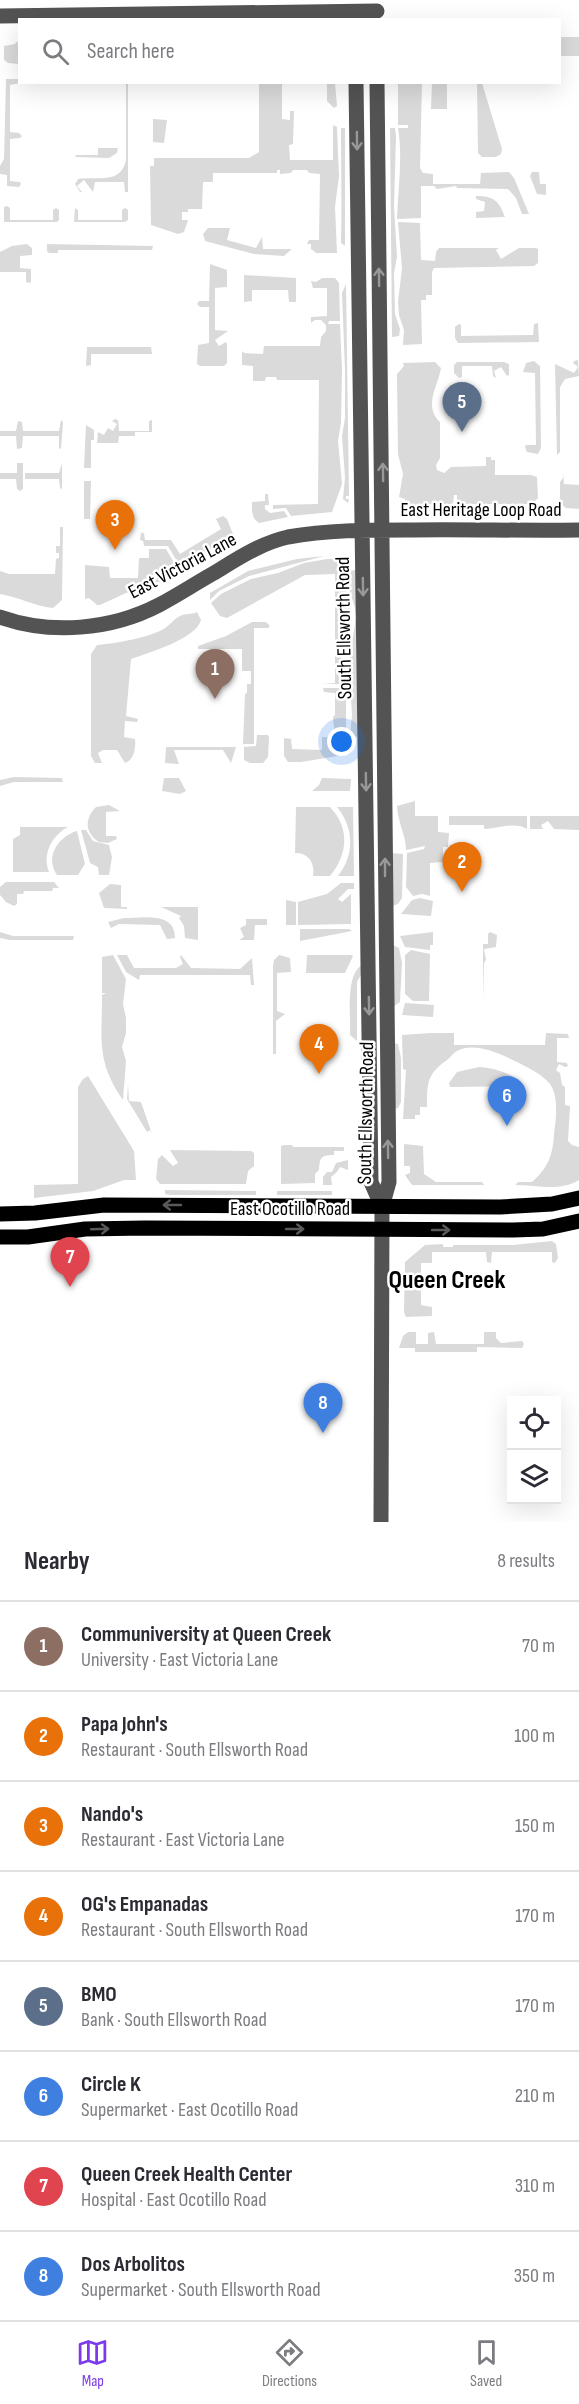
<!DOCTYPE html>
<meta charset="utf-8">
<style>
body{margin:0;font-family:"Sofia Sans Condensed",sans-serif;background:#f2f2f3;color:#2b2b33}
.controls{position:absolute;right:18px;bottom:18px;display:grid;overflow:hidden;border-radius:0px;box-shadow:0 6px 24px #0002}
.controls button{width:54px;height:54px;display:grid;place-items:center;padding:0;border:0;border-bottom:2px solid #e1e1e2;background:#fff;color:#2b2b33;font:30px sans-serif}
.you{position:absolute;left:342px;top:742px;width:21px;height:21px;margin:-15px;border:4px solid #fff;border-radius:50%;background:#1a73e8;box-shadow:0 0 0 9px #1a73e833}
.badge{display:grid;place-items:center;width:39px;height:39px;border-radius:50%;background:#7c3aed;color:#fff;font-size:20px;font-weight:700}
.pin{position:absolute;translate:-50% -50px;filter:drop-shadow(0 2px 3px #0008)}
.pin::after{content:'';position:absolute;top:32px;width:21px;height:18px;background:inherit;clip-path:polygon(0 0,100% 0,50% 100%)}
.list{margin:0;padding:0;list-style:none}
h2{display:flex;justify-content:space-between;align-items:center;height:78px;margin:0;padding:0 24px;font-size:26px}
h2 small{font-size:20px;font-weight:400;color:#7c7c81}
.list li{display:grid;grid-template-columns:39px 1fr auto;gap:18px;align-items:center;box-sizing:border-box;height:90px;padding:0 24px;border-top:2px solid #e1e1e2}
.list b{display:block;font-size:22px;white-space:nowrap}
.list p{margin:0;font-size:20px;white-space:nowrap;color:#7c7c81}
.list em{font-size:20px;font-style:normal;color:#7c7c81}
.icon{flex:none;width:33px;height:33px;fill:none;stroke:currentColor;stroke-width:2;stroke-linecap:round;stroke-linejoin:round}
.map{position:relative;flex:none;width:579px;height:1522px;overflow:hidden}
.search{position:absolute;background:#fff;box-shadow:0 6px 24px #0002;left:18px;right:18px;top:18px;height:66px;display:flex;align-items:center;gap:15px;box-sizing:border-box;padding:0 21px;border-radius:0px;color:#7c7c81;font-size:22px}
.sheet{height:798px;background:#fff}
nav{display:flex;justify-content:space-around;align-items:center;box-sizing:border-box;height:84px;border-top:2px solid #e1e1e2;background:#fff;font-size:16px;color:#7c7c81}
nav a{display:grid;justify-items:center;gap:3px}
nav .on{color:#7c3aed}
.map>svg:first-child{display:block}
.grass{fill:#dadada}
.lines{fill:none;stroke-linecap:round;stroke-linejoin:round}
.minor{stroke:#535353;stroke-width:15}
.major{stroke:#000;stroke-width:15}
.oneway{stroke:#989898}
.oneway2{stroke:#595959}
.labels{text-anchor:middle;stroke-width:5;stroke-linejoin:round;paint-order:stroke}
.street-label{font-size:20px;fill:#000;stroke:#fff}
.district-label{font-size:26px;font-weight:bold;fill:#000;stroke:#fff}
</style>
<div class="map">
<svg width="579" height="1522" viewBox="0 0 579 1522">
<rect width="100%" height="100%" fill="#fff"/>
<path class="grass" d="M560,37H579V56H560Z
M16,42H19V64L8,63L4,60V46L15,44Z
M6,79H19L20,82L21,83L10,85V132L19,133L22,136L20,138L10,139V181L20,182L21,184L19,187L7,186V175L0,174V166L4,159Z
M126,83H128V192H125L124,182H95L93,192L84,180L77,186L82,192H80L75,184L78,179C97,176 121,185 126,160Z
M247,83H335L337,106L334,108L327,101V84H282V119L290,120V111H294L293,144L289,145L290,160H333V125L337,127L339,176L335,207L337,253H316L311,249V244H307L309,240H319L320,174L309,173L307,170H293L291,173L280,174V170H277V173H213V182H203L202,209H188V212H182V220H188L184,232L178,234L151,225L150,166H154V158H249L259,152V84Z
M398,83H422L420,168L423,173L433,174V184H480L481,173L509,172L514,178L529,214H522L516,198L508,189L457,188L456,186L437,189L434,186H421V218L397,219C398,188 403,158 398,128H408V125H398Z
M432,83H447V109H431Z
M477,83H482L502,149L501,154L496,157H482L478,153Z
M153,119L167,120L164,143L153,142Z
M341,128H345V246L341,243C342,205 341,167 341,128Z
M390,128H395L396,136L394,206L397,257L394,273L395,314L400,329L399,336L392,337Z
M98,148H118L117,153L109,158L75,157L76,155H98Z
M532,172H539L540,184H546V195L537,194L530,176Z
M476,196C494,196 499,201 505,217L476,218V212L484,211L485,202L476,199Z
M7,206L10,208V220H53V210L56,208L59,210V220L57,222H4V207Z
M75,208L78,210V220H122V210L125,208L128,210V220L125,222H74Z
M398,222L420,223L421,260L435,261L436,252L439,248H499L496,250L501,259L519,248H536L538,249V263L534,266L434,268L432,272V295H426V300H421L422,344L403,345L404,330L399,315L398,302L402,268Z
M208,228H230L227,240L256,248L262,237L263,249H292L284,256L254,254L205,241L203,234Z
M27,244L32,248V255L20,256V268L31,269V282L29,283L26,282V272H0V252L12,246Z
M47,244L153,246L152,250H58V253H49L47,251Z
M210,264L227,270V287L215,288V330L228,331L215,340L219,346L226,342L227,344V363L224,366H200L197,364L198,345L209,343V307H200L197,304L199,301H209Z
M244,275L296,278V302H289L288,290H252V301L244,302Z
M322,278H335L339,283L340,321H329L328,324H340L342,370L341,423L338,441L342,484L332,512L291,516L286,508L273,509V505L318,504L319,380H277L276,377H266L265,381H253V366L242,365V351L244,353L263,354L264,346H320L321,337L326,331V325L321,320H315L311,323V317L327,316V288H313L311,281L316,282Z
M346,284L349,496H346V499H349L348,503L343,499L345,477L342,436L345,418V370L342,293Z
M538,323L539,342L458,343L455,338V327L459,324L461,325V336L533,335L534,324Z
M87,347H151L152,354H91V365L86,366Z
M578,360L579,376L565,379L560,387V452L557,455L555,364L574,373L578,367L573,363L574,361Z
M534,361L540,366L541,448L538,454L527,452L525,447L526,445H536L535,373L523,372L526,363Z
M435,362L441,368C438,386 423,406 440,422V458L436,465L437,470L444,473L451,467L486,466V457H491V460H495V475H531L537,477L538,498L532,504H457V495H454L453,504L408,505L405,504V499L399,497L403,474L398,454L397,374L404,366L403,363Z
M457,362H504L509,364V375L507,376L501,367L494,371L496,378L493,376L492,366H462V377L459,378L454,373V365Z
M115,419L118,420L119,431H149V421L152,420V432H135V436H119L118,443H97L98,432L104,435L108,428L113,431L117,424L112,421Z
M61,420L63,422L61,449L59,448V436H23L22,448L17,449L16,436H0V431H16L18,421L22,422L23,431H59Z
M86,425L94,430V440H91V468H84Z
M17,463H23V489L20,491L17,489L16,479H0V473H17Z
M62,463V489L60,488L59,479H25V473H59Z
M563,472L564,484L579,485V509L566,508L560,503V482L563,478Z
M84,481H91L90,519H84Z
M265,494H268L269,505H265V509L270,513L284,511L288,517L259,523C251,518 252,510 252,502L265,501Z
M223,516L227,519L233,534C214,544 200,559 182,570L168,546H144L143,541L140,540L141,533H144L145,540H171L180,554L221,529L216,519Z
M60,527H63L62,600L53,608C34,606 19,597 0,594V571L9,574H55L56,559L59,558V553H56V546H60Z
M149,549H166L179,571L161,582H156L149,589L126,593L100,605H97L89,598L85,599V565L109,567L110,578H138L139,558H149Z
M324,556L249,576L219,591L210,600V593L248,571L297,559Z
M327,559H338L351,612L350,624L341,649L343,684H323L335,683V574L305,575L227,618L220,616L211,603L221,594L251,579L278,573L304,563Z
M357,569L359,737L350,736L352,715L349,662L356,618L355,608L348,586L349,572Z
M197,612L201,620C196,639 148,653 131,659L126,716L138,719L137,722L125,721L124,737L135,739C136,748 134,760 125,763L117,750H103L98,753L102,763H95L91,756V654L97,645C113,644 153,637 165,628C171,624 174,619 180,616C186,613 191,615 197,612Z
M252,622H266L270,626L268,628H254V744H243L245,694L247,693V684H251V671H242V649H198V646L226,636Z
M323,688H346V737H341L335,741L337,743L341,740H346V749L350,754L301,762H288L284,756V738L291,739L292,749L322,750V737H335L333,717L335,715V693L324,692Z
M257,735H268L269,737L268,757L263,763H250L244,760V747L256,746Z
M166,747H236L231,763L223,750H174L179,764L165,763Z
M14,777L62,778L63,782H14L0,786V780Z
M164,778H179L186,791L180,794L162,791Z
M322,778L351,779L350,791H312L319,785Z
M415,801V816H438V832L449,833L448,847H443V862L430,863V896L422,894L413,896L406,887L407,853L424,849L425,846L406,850C406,835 398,824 397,806Z
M109,805L120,811L106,812V836H116L117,839L108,843L99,842C85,833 84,819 96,807Z
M296,807H330C350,828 348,854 330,876H313C315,863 309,853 295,853Z
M337,807H353L354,876H338C355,854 354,828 337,807Z
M449,816H527V829C516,821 497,829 484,829V825H449Z
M530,816H579V830L554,829L548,821L541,825L543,829H530Z
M20,827H68C51,836 42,855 49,872H13V839L20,835Z
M81,830H86L93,841L109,845L112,857L109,875H99L98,867L90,863Z
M77,831L85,864L78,875H57C44,857 59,836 77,831Z
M391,853L403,854L402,898L398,904L392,906Z
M6,882H54L59,888H53L52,891H24L23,894H17V904L14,906L6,902L0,895V887Z
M341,883H354V889H348L338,899L342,902L351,894V924L298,925V902L327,894Z
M110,884L121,885V907H127V909L104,908L99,893Z
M420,898L433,901L431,916L401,914L412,900Z
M286,900L296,902V925H286Z
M161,907H198V940L185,938L184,926L179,918L181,916Z
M124,918C143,918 175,911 175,938L167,939L160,925L119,924L111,928L108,922Z
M246,919H267V925H255L254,940H239L244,937L240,928L246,925Z
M300,929H349L352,931L300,941Z
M0,932L13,936H74L73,940H10L0,938Z
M433,932V945H430V950L405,947L400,936Z
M490,932L497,935L496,947L484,949L486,960L484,963L483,1001V944H488V934Z
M393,945L399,948L402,963L400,1002L393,1007Z
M411,950L430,954L429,1001H413L405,994V955Z
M113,955L126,979L123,1004L126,1018V1033L122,1047L126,1061L123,1100C96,1061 102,1040 102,995L106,993H102V957Z
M117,955H127L134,968H176L183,964L180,957L181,955L191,968L240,969L252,958L254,985H251L250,975H140L139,980L126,972Z
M279,955L290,958L291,972L277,973V1011L285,1014L276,1021V1054H273V966L274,960Z
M307,955H351L353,956L345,973H306Z
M362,965V973L357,982V1041L350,1035C351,1017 345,975 362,965Z
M405,1003L434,1005L433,1017L402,1015Z
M431,1033H454V1045H545L546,1033L568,1034L569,1038H557V1062L567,1063L568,1066L565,1067L559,1064L556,1070L560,1073L562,1085L565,1087V1105L570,1106L568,1141L572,1145L579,1147V1180C559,1192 538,1185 515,1185L518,1182H532C548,1168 553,1155 554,1134C556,1119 559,1097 550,1084C543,1075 529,1068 519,1063C503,1055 475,1041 457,1051C453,1053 451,1057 447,1060C427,1074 427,1083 427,1107H420V1115H415V1119H403L406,1070L403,1069L402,1035Z
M394,1043L398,1044L401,1058V1102L398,1108L394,1109Z
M479,1067C493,1068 515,1073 522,1086L450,1087L449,1083L457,1072Z
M88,1076L134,1151L136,1180H124L93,1191L34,1198V1185L78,1184V1087L83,1079Z
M128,1084L129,1101L141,1102L152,1134L150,1130L147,1132L127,1099Z
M404,1144L423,1146L424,1174L436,1182H482L484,1185H412L405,1175L410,1173V1166H404Z
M284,1145H292L293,1147H344V1151H334V1155C320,1155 320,1158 319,1170L315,1174V1183L281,1184V1146Z
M170,1150L251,1151L254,1153V1166L248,1171L246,1184H160L156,1179L158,1159L162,1155L173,1166L178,1163Z
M348,1160V1170L340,1167L337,1172L331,1177L332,1185H323V1177L327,1172H332L336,1163Z
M165,1190L254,1191H256V1195H170L165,1194Z
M277,1191H332V1195H277Z
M552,1241L556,1244L558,1258L555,1263L552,1262V1252H492L491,1263L487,1262L486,1252H432V1263H421V1305L432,1307V1316L406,1317L404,1312L405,1262L425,1245L443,1244V1247H453V1245H513Z
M408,1332H416V1344H428V1333L434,1332L436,1344H484V1332H496V1338L501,1343L522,1341L524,1344L522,1348L477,1347V1352H415V1348H399L403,1336Z"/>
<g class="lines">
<path class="minor" d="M0,16L377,11
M356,82L371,1182L382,1207
M377,82L389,1182L382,1207L381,1522
M0,617C51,635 111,630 159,605C178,595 196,583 214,573C237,559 261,543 288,537C327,530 366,530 406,530C464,529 521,531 579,530"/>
<path class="major" d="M0,1214L35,1213L104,1205L500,1207L552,1204L579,1198
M0,1237H28L85,1229L145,1228L513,1230L543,1229L579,1221"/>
</g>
<defs><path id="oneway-shaft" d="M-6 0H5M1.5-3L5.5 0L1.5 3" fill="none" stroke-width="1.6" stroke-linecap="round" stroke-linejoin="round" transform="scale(1.5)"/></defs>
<g class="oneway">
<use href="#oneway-shaft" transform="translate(357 141) rotate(89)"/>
<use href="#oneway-shaft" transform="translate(379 277) rotate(-91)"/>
<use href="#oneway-shaft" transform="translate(383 472) rotate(-91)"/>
<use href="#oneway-shaft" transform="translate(363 587) rotate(89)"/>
<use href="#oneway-shaft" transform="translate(366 782) rotate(89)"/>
<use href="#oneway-shaft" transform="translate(385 867) rotate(-90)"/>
<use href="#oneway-shaft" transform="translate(369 1006) rotate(89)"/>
<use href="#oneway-shaft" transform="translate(388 1149) rotate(-91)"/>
</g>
<g class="oneway2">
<use href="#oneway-shaft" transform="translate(172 1205) rotate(180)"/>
<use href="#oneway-shaft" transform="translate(100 1229) rotate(-2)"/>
<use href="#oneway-shaft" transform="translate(295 1229)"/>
<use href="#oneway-shaft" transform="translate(441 1230)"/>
</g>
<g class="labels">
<g class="street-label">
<text x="481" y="516">East Heritage Loop Road</text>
<text transform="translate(182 565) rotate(-28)" y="7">East Victoria Lane</text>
<text transform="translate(343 628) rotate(-91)" y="7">South Ellsworth Road</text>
<text transform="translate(365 1113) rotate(-89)" y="7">South Ellsworth Road</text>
<text x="290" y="1215">East Ocotillo Road</text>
</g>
<g class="district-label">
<text x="447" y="1288">Queen Creek</text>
</g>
</g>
</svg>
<div class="controls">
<button><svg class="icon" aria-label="locate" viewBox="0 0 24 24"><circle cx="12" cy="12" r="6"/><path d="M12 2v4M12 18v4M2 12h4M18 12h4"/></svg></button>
<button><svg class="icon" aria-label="layers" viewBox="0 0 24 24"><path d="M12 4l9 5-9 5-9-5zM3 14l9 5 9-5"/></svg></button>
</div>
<div class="you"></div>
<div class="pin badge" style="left:215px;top:699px;background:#8d6e63">1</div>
<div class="pin badge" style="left:462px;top:892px;background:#e8710a">2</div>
<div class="pin badge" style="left:115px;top:550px;background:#e8710a">3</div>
<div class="pin badge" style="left:319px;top:1074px;background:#e8710a">4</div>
<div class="pin badge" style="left:462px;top:432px;background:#5c6f8a">5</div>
<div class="pin badge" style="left:507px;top:1126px;background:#3f7fe0">6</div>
<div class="pin badge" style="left:70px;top:1287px;background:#e0444e">7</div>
<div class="pin badge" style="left:323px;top:1433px;background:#3f7fe0">8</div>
<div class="search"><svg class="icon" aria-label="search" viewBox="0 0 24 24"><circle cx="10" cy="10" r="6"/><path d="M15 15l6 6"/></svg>Search here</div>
</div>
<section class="sheet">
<h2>Nearby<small>8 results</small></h2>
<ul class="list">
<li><span class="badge" style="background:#8d6e63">1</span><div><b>Communiversity at Queen Creek</b><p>University · East Victoria Lane</p></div><em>70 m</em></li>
<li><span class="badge" style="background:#e8710a">2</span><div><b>Papa John's</b><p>Restaurant · South Ellsworth Road</p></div><em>100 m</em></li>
<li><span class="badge" style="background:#e8710a">3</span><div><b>Nando's</b><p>Restaurant · East Victoria Lane</p></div><em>150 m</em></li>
<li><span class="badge" style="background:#e8710a">4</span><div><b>OG's Empanadas</b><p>Restaurant · South Ellsworth Road</p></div><em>170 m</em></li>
<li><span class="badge" style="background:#5c6f8a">5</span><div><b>BMO</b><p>Bank · South Ellsworth Road</p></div><em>170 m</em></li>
<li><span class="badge" style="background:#3f7fe0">6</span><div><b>Circle K</b><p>Supermarket · East Ocotillo Road</p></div><em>210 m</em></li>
<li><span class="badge" style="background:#e0444e">7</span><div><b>Queen Creek Health Center</b><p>Hospital · East Ocotillo Road</p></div><em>310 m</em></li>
<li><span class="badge" style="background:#3f7fe0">8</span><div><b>Dos Arbolitos</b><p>Supermarket · South Ellsworth Road</p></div><em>350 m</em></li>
</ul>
</section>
<nav>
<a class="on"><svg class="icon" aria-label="map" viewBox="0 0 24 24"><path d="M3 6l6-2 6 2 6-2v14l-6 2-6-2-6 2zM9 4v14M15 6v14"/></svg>Map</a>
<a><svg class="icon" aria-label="directions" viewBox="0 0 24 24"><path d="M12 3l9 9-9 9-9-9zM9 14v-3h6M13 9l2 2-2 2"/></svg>Directions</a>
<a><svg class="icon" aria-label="saved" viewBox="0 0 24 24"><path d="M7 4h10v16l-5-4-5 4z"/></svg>Saved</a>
</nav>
